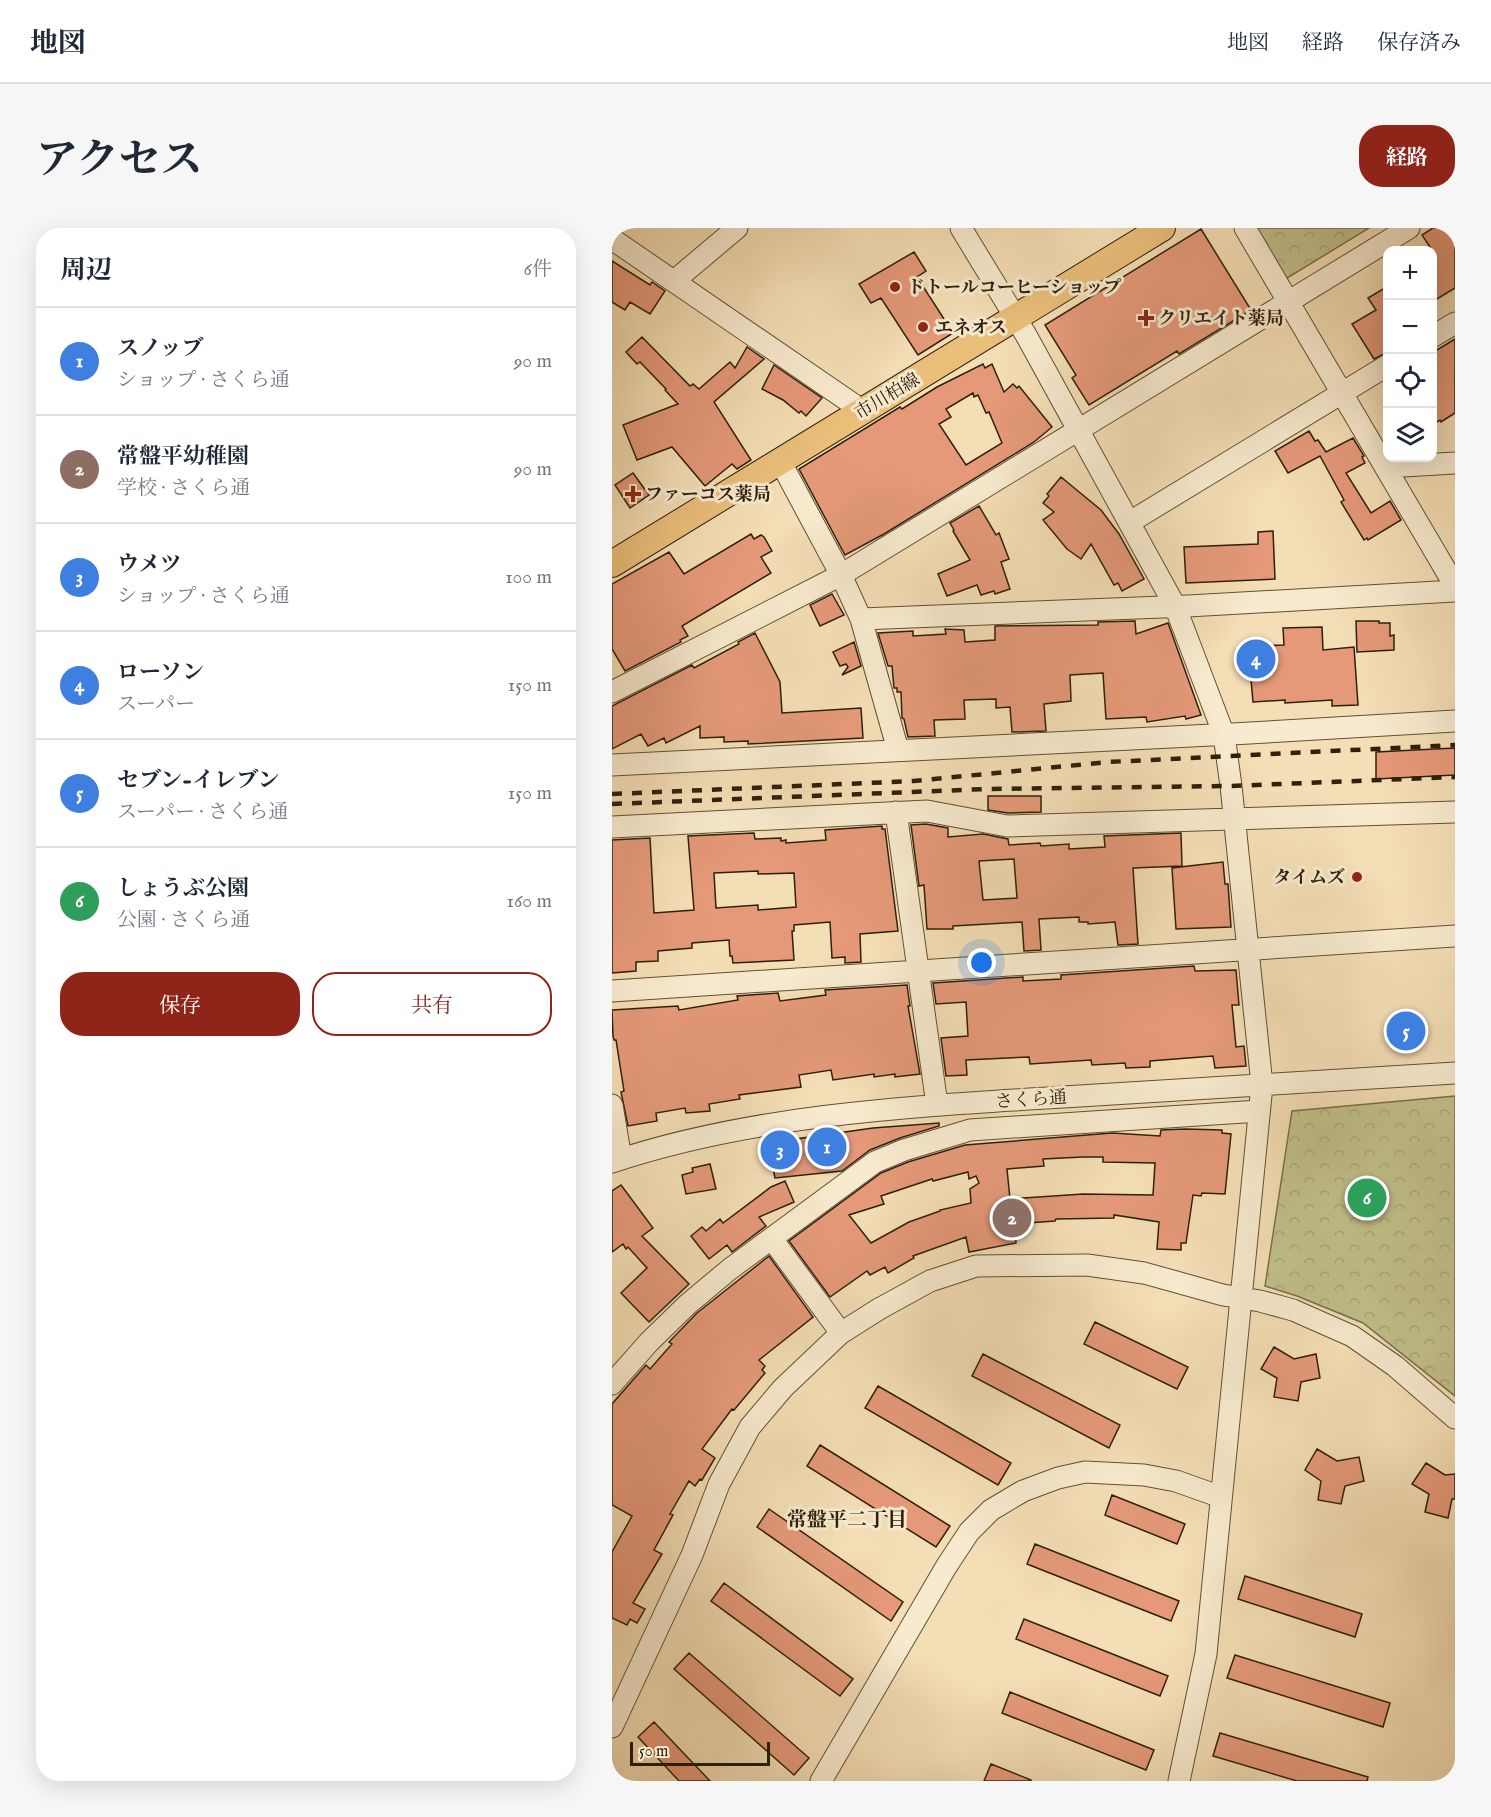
<!DOCTYPE html>
<html lang="ja">
<meta charset="utf-8">
<style>
body{margin:0;font-family:"IM FELL English","Noto Serif JP",serif;background:#f6f6f7;color:#1f2937}
.controls{position:absolute;right:18px;top:18px;display:grid;overflow:hidden;border-radius:12px;box-shadow:0 6px 24px #0002}
.controls button{width:54px;height:54px;display:grid;place-items:center;padding:0;border:0;border-bottom:2px solid #e0e1e3;background:#fff;color:#1f2937;font:30px sans-serif}
.scale{position:absolute;left:18px;bottom:15px;width:140px;box-sizing:border-box;padding-left:6px;border:3px solid #2e200c;border-top:0;font-size:16px;line-height:21px;white-space:nowrap;color:#2e200c;-webkit-text-stroke:4px #f8eacf;paint-order:stroke}
.you{position:absolute;left:370px;top:735px;width:21px;height:21px;margin:-15px;border:4px solid #fff;border-radius:50%;background:#1a73e8;box-shadow:0 0 0 9px #1a73e833}
.badge{display:grid;place-items:center;width:39px;height:39px;border-radius:50%;background:#8f2418;color:#fff;font-size:20px;font-weight:700}
.pin{position:absolute;translate:-50% -50%;border:3px solid #fff;box-shadow:0 2px 6px #0006}
.list{margin:0;padding:0;list-style:none}
h2{display:flex;justify-content:space-between;align-items:center;height:78px;margin:0;padding:0 24px;font-size:26px}
h2 small{font-size:20px;font-weight:400;color:#747a83}
.list li{display:grid;grid-template-columns:39px 1fr auto;gap:18px;align-items:center;box-sizing:border-box;height:108px;padding:0 24px;border-top:2px solid #e0e1e3}
.list b{display:block;font-size:22px;white-space:nowrap}
.list p{margin:0;font-size:20px;white-space:nowrap;color:#747a83}
.list em{font-size:20px;font-style:normal;color:#747a83}
.actions{display:flex;gap:12px;padding:18px 24px}
.actions a{flex:1;padding:14px 0;border:2px solid #8f2418;border-radius:24px;text-align:center;font-size:21px;color:#8f2418}
.actions .main{background:#8f2418;color:#fff}
.icon{flex:none;width:33px;height:33px;fill:none;stroke:currentColor;stroke-width:2;stroke-linecap:round;stroke-linejoin:round}
.map{position:relative;flex:none;width:843px;height:1553px;overflow:hidden;border-radius:24px}
header{display:flex;align-items:center;gap:36px;box-sizing:border-box;height:84px;padding:0 30px;background:#fff;border-bottom:2px solid #e0e1e3}
header strong{font-size:28px}
nav{display:flex;gap:33px;margin-inline-start:auto;font-size:21px}
.intro{display:flex;align-items:center;justify-content:space-between;box-sizing:border-box;height:144px;padding:0 36px}
h1{margin:0;font-size:42px}
.button{padding:15px 27px;border-radius:24px;background:#8f2418;color:#fff;font-size:21px;font-weight:700}
main{display:flex;gap:36px;padding:0 36px}
aside{flex:1;background:#fff;border-radius:24px;box-shadow:0 6px 24px #0002}
.map>svg:first-child{display:block}
.forest{fill:url(#forest-crowns);stroke:#78704b;stroke-width:1.5}
.building{fill:#e59979;stroke:#2e200c;stroke-width:1.5;fill-rule:evenodd}
.lines{fill:none;stroke-linecap:round;stroke-linejoin:round}
.minor-casing{stroke:#605036;stroke-width:23}
.major-casing{stroke:#2e200c;stroke-width:28}
.minor{stroke:#f8eacf;stroke-width:21}
.major{stroke:#eabf7a;stroke-width:26}
.rail{stroke:#2e200c;stroke-width:4.5;stroke-dasharray:10 10;stroke-linecap:butt}
.poi-dot{fill:#8f2418;stroke:#f8eacf;stroke-width:2}
.labels{text-anchor:middle;stroke-width:6;stroke-linejoin:round;paint-order:stroke}
.poi-label{font-size:18px;font-weight:bold;fill:#2e200c;stroke:#f8eacf;text-anchor:start}
.street-label{font-size:18px;fill:#2e200c;stroke:#f8eacf}
.neighbourhood-label{font-size:20px;font-weight:bold;fill:#2e200c;stroke:#f8eacf}
</style>
<header>
<strong>地図</strong>
<nav><a>地図</a><a>経路</a><a>保存済み</a></nav>
</header>
<div class="intro"><h1>アクセス</h1><a class="button">経路</a></div>
<main>
<aside>
<h2>周辺<small>6件</small></h2>
<ul class="list">
<li><span class="badge" style="background:#3f7fe0">1</span><div><b>スノッブ</b><p>ショップ · さくら通</p></div><em>90 m</em></li>
<li><span class="badge" style="background:#8d6e63">2</span><div><b>常盤平幼稚園</b><p>学校 · さくら通</p></div><em>90 m</em></li>
<li><span class="badge" style="background:#3f7fe0">3</span><div><b>ウメツ</b><p>ショップ · さくら通</p></div><em>100 m</em></li>
<li><span class="badge" style="background:#3f7fe0">4</span><div><b>ローソン</b><p>スーパー</p></div><em>150 m</em></li>
<li><span class="badge" style="background:#3f7fe0">5</span><div><b>セブン-イレブン</b><p>スーパー · さくら通</p></div><em>150 m</em></li>
<li><span class="badge" style="background:#2e9e5b">6</span><div><b>しょうぶ公園</b><p>公園 · さくら通</p></div><em>160 m</em></li>
</ul>
<div class="actions"><a class="main">保存</a><a>共有</a></div>
</aside>
<div class="map">
<svg width="843" height="1553" viewBox="0 0 843 1553">
<defs>
<pattern id="forest-crowns" width="20" height="18" patternUnits="userSpaceOnUse" patternTransform="scale(1.5)"><rect width="20" height="18" fill="#c1c08a"/><path d="M2 6a3 3 0 1 1 6 0M12 15a3 3 0 1 1 6 0" fill="none" stroke="#a6a576"/></pattern>
</defs>
<rect width="100%" height="100%" fill="#f4deb5"/>
<filter id="stains"><feTurbulence type="fractalNoise" baseFrequency=".00333" numOctaves="4"/><feColorMatrix values="0 0 0 0 .2 0 0 0 0 .09 0 0 0 0 .02 0 0 0 .5 -.17"/></filter>
<radialGradient id="worn" r=".72"><stop offset=".6" stop-color="#630" stop-opacity="0"/><stop offset="1" stop-color="#630" stop-opacity=".3"/></radialGradient>
<path class="forest" d="M640,0H757L672,52Z
M843,868V1168L751,1095L685,1068L653,1058L680,883Z"/>
<path class="building" d="M821,0H843V60L820,74V22L810,7Z
M589,1L639,82L567,126L565,123L477,177L460,150L464,147L433,97Z
M302,24L314,43L305,49L341,105L306,127L269,70L259,75L247,56Z
M0,33L38,57L40,54L53,63L38,86L18,74L13,82L0,74Z
M776,58V124L762,131L740,96L764,82L756,70Z
M30,109L78,158L81,156L87,161L118,134L123,140L135,119L152,131L102,174L139,232L125,241L120,236L93,258L60,219L25,232L11,197L66,176L53,162L54,161L28,134L25,136L14,124Z
M843,111V185L829,194L828,192L820,197V125Z
M371,136L373,140L380,136L392,164L401,156L405,160L407,158L440,199L422,214L272,306L233,327L187,241L288,179L290,181L325,159ZM361,165L362,169L366,167L374,185L377,184L390,215L354,237L327,196L339,189L334,181Z
M162,137L210,170L194,188L189,183L187,185L171,172L150,161Z
M697,203L703,213L706,212L714,224L741,210L752,228L750,229L753,235L734,245L759,285L778,273L789,292L756,312L755,310L752,312L729,274L732,272L708,228L676,245L663,223Z
M21,245L37,267L18,280L3,257Z
M449,249L489,282L507,306L532,351L510,363L506,355L502,357L479,316L469,331L455,321L431,292L442,284L431,275L437,268L435,266Z
M367,278L384,307L387,305L397,331L389,334L398,361L383,366L382,363L369,367L365,357L335,368L326,346L358,332L341,303L342,302L338,295Z
M661,303L663,351L574,355L572,319L646,316V304Z
M139,306L142,311L149,307L152,309L160,323L149,329L159,345L70,398L76,408L68,412L69,414L13,443L0,421V356L57,324L72,346Z
M220,366L232,387L208,398L198,377Z
M523,393L524,406L556,395L589,487L574,491L573,488L535,494L534,489L494,491L491,445L458,447L459,473L432,476L434,503L400,504L398,479L384,480V471L352,472L353,491L322,492L323,508L296,509L292,491L290,490L289,464H285V460H282L280,438H276L266,405L301,403V408L334,406L333,401L352,402L353,414L383,412V398L486,397V394Z
M744,393H767V395H778V408L782,407V422L745,424Z
M710,399L711,422L742,419L746,477L720,478V472L673,475V472L641,474L636,418L672,417L671,400Z
M143,405L168,454L170,485L249,480L251,510L136,516V513L112,514V509L88,510V498L54,515L52,510L36,518L29,506L0,521V478L80,437L82,440L127,416L126,414Z
M242,414L249,438L230,447L236,439L234,436L228,438L221,424Z
M843,520V547L764,551V524Z
M376,568H429V584L396,585L376,582Z
M314,596L336,600V609L371,606L396,611L397,617L428,615L429,618L457,616V621L493,619L492,608L569,605L570,638L521,640L526,716L506,717L503,694L476,696V694H467V689L427,691L429,722L412,723L410,694L341,698V701H315L312,657L307,658L299,597ZM402,631L405,670L371,672L367,633Z
M270,598V601H273L286,703L248,706L249,734L233,735V729L220,730L218,694L182,697V703H180L182,732L121,735L120,728H118L117,712L80,715V720L46,723V733L24,734V743L0,745V612L38,610L42,685L82,682L76,608L142,605L143,611L169,610V613L174,612V615L214,612L213,602ZM146,643V646L182,645L184,679L146,682V677L104,680L102,645Z
M611,634L613,656H616L619,699L564,701L560,640Z
M582,738L583,743L624,742L627,777H620L624,819L632,818L634,838L603,840L601,828L538,833V839L514,840L513,835L480,837L479,832L418,836L417,829L354,832L355,847L334,848L329,810L356,808L354,774L324,776L321,755L411,749V753L449,751V747Z
M295,757L298,778H296L308,846L283,849V846L262,849V846L221,852L219,842L187,847L189,859L127,867L128,871L97,876L98,883L74,885L73,880L44,885L45,893L16,898L9,864L12,863L4,812H2L1,808L0,782L66,778L67,782L126,772L125,768L166,765L168,773L214,767L213,762Z
M327,895V898L288,910L258,922L230,943L163,950L156,915L261,900Z
M573,901L610,902V905L619,906L613,966L590,965L589,968L581,967L574,1015H569V1022L545,1021L547,994L502,987V990L444,991L443,993L402,996L404,1015L357,1024L354,1009L301,1028L302,1030L276,1045L273,1039L258,1047L255,1043L218,1069L177,1013L269,945L296,934L353,917L500,905L548,908L549,902ZM471,929H491V934L543,935L541,967L471,966L398,971L395,941L432,938L431,931ZM356,944L357,951L364,948L367,955L358,961L359,975L328,982V983L297,994L259,1015L237,987L272,976L269,968L320,951L321,953Z
M98,936L104,961L74,966L70,947L81,944L80,940Z
M173,953L182,974L147,989L154,998L120,1024L115,1017L97,1031L79,1008L90,999L94,1003L108,991L111,995L159,959Z
M9,957L41,1000L30,1008L77,1056L37,1094L9,1065L35,1040L16,1019L14,1021L11,1016L0,1024V963Z
M157,1028L201,1089L147,1132L153,1138L150,1142L153,1145L122,1182L120,1181L90,1221L103,1230L90,1252L88,1251L83,1258L77,1253L58,1286L61,1287L42,1322L50,1326L21,1375L33,1381L25,1395L18,1391L15,1397L0,1390V1324L20,1288L0,1277V1176L34,1137L38,1141L60,1116L57,1114L85,1085Z
M483,1094L576,1139L565,1161L472,1116Z
M662,1119L682,1131L704,1126L708,1150L689,1154L686,1173L662,1169L665,1150L649,1141Z
M371,1126L508,1197L497,1220L360,1148Z
M266,1158L399,1235L386,1257L253,1180Z
M208,1217L338,1298L324,1319L195,1238Z
M705,1221L725,1233L747,1229L752,1253L733,1258L729,1276L706,1272L709,1253L693,1242Z
M814,1235L833,1247L843,1246V1271H840L836,1290L813,1284L817,1266L800,1256Z
M500,1267L573,1296L565,1316L493,1287Z
M157,1281L291,1374L279,1393L145,1299Z
M423,1316L567,1373L559,1393L415,1336Z
M633,1348L750,1386L743,1409L626,1371Z
M112,1355L241,1451L228,1468L99,1373Z
M412,1391L556,1448L548,1468L404,1411Z
M77,1425L197,1530L182,1547L62,1441Z
M623,1427L778,1475L771,1499L615,1450Z
M398,1464L542,1522L534,1542L390,1485Z
M42,1494L98,1553H67L26,1509Z
M608,1505L756,1549L755,1553H685L601,1528Z
M379,1536L419,1552V1553H372Z"/>
<g class="lines">
<defs>
<path id="minor" d="M349,0L414,107L563,378L612,507L619,558L650,857L594,1426L567,1553
M633,0L843,358
M0,11L251,183
M62,53L125,0
M820,109L843,95
M168,233L229,347L249,391L286,522
M774,239L843,235
M518,294L776,137
M249,391L576,378L843,363
M0,464L229,347L797,0
M0,537L620,506L843,493
M284,584L325,877
M0,599L315,583L395,598L843,584
M0,763L843,708
M0,877L9,931
M0,934C138,888 290,879 435,870C571,862 707,853 843,845
M160,1011L229,1105
M0,1156L37,1114L76,1076L118,1041L263,934L292,922L358,902L647,883
M0,1499L80,1327L107,1256L138,1199L171,1160L229,1105L267,1081L318,1053L364,1038L475,1037L532,1045L611,1067L648,1073L681,1082L740,1108L783,1138L843,1190
M209,1553L334,1339L357,1304L379,1282L411,1263L446,1250L473,1244L532,1247L564,1253L609,1269"/>
<path id="major" d="M0,336L550,0"/>
</defs>
<use href="#minor" class="minor-casing"/>
<use href="#major" class="major-casing"/>
<use href="#minor" class="minor"/>
<use href="#major" class="major"/>
<path class="rail" d="M0,566L302,553L496,534L843,517
M0,576L375,561L619,558L843,549"/>
</g>
<g class="poi-dot">
<circle cx="283" cy="59" r="6"/>
<path d="M531 81h6v6h6v6h-6v6h-6v-6h-6v-6h6z"/>
<circle cx="311" cy="99" r="6"/>
<path d="M18 257h6v6h6v6h-6v6h-6v-6h-6v-6h6z"/>
<circle cx="745" cy="649" r="6"/>
</g>
<g class="labels">
<g class="poi-label">
<text x="295" y="65">ドトールコーヒーショップ</text>
<text x="546" y="96">クリエイト薬局</text>
<text x="323" y="105">エネオス</text>
<text x="33" y="272">ファーコス薬局</text>
<text x="733" y="655" text-anchor="end">タイムズ</text>
</g>
<g class="street-label">
<text transform="translate(275 168) rotate(-31)" y="6">市川柏線</text>
<text transform="translate(419 871) rotate(-4)" y="6">さくら通</text>
</g>
<g class="neighbourhood-label">
<text x="235" y="1298">常盤平二丁目</text>
</g>
</g>
<rect width="100%" height="100%" filter="url(#stains)"/>
<rect width="100%" height="100%" fill="url(#worn)"/>
</svg>
<div class="controls">
<button>+</button>
<button>−</button>
<button><svg class="icon" aria-label="locate" viewBox="0 0 24 24"><circle cx="12" cy="12" r="6"/><path d="M12 2v4M12 18v4M2 12h4M18 12h4"/></svg></button>
<button><svg class="icon" aria-label="layers" viewBox="0 0 24 24"><path d="M12 4l9 5-9 5-9-5zM3 14l9 5 9-5"/></svg></button>
</div>
<div class="scale">50 m</div>
<div class="you"></div>
<div class="pin badge" style="left:215px;top:919px;background:#3f7fe0">1</div>
<div class="pin badge" style="left:400px;top:990px;background:#8d6e63">2</div>
<div class="pin badge" style="left:168px;top:922px;background:#3f7fe0">3</div>
<div class="pin badge" style="left:644px;top:431px;background:#3f7fe0">4</div>
<div class="pin badge" style="left:794px;top:803px;background:#3f7fe0">5</div>
<div class="pin badge" style="left:755px;top:970px;background:#2e9e5b">6</div>
</div>
</main>
